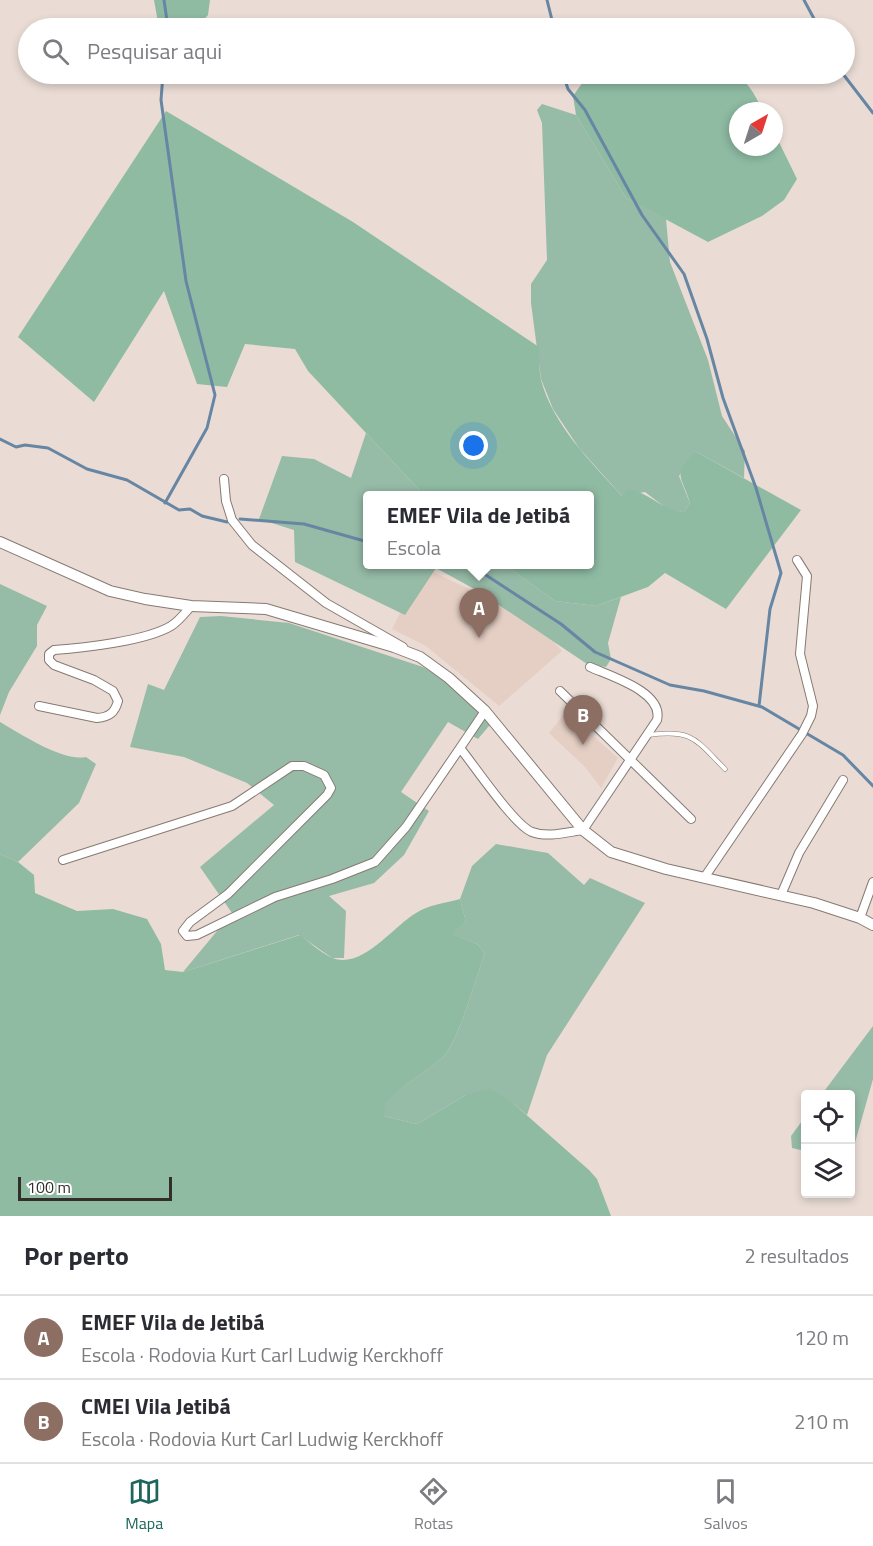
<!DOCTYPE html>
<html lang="pt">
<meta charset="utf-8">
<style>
body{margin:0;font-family:"Titillium Web",sans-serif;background:#f7f7f7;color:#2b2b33}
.controls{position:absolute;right:18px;bottom:18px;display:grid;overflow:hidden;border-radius:6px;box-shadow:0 3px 9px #0003}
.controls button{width:54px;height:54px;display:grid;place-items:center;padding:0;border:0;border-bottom:2px solid #e1e1e2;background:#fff;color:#2b2b33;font:30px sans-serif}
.compass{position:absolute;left:729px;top:102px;width:54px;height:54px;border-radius:50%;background:#fff;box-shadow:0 3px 9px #0003;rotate:39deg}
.scale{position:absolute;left:18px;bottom:15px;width:154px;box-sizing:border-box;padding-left:6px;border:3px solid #342e2b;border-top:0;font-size:16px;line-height:21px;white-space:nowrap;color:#342e2b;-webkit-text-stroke:4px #fff;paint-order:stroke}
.you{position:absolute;left:474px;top:446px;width:21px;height:21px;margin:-15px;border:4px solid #fff;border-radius:50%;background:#1a73e8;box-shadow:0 0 0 9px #1a73e833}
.badge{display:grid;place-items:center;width:39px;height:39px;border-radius:50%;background:#1d665c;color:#fff;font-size:20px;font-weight:700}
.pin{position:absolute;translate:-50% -50px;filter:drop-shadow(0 2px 3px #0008)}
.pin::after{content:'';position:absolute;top:32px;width:21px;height:18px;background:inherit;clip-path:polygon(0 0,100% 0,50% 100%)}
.popup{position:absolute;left:363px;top:491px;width:231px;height:78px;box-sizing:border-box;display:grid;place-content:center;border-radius:6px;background:#fff;filter:drop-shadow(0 2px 4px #0005);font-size:20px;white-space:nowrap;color:#7c7c81}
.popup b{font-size:22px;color:#2b2b33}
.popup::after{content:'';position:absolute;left:50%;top:100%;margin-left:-12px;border:12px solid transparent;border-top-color:#fff}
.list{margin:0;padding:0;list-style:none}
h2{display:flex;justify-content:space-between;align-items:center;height:78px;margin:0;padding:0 24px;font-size:26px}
h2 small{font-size:20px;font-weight:400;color:#7c7c81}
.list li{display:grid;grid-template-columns:39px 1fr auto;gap:18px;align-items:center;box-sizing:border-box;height:84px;padding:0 24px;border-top:2px solid #e1e1e2}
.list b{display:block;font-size:22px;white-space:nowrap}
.list p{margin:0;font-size:20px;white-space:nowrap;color:#7c7c81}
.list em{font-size:20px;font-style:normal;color:#7c7c81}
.icon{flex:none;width:33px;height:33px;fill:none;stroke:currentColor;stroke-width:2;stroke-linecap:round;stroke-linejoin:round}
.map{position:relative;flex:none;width:873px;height:1216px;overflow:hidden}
.search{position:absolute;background:#fff;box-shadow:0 3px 9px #0003;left:18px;right:18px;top:18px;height:66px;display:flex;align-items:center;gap:15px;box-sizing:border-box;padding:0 21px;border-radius:33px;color:#7c7c81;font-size:22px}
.sheet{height:246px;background:#fff}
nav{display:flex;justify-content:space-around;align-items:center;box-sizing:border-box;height:84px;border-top:2px solid #e1e1e2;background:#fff;font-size:16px;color:#7c7c81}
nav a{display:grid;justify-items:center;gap:3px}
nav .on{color:#1d665c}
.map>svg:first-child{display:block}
.built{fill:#e5cfc4}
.green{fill:#96bba7}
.forest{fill:#8fbba3}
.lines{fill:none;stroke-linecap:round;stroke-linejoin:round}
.stream{stroke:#6686a4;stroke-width:3}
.service-casing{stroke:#867a73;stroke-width:5}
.minor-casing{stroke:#867a73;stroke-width:10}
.tertiary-casing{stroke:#867a73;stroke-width:12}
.service{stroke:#fff;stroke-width:4}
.minor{stroke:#fff;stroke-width:8}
.tertiary{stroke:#fff;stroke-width:10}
</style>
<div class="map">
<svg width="873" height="1216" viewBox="0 0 873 1216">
<rect width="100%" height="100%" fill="#eadcd5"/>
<path class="built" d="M423,567L535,621L562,651L499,706L426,646L392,629Z
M566,712L618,758L601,788L585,767L549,733Z"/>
<path class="green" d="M542,104L576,115L626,198L666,219L670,262L708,360L722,416L745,451L744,478L695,451L679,476L690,503L684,512L670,511L645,492L622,496L579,448L553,409L541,379L531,303V284L547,260L542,123L537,110Z
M366,433L424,495L368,496V564L505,565L555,601L596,606L621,597L608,643L611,659L606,667L587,664L478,591L436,568L405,615L295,562L294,530L259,519L282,456L314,459L351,478Z
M0,584L47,606L37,625V646L9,692L0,715Z
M221,616L289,623L423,667L445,680L494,720L478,739L448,722L401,792L429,811L404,855L374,883L329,896L346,911L344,958H332L299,935L183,972L232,913L200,867L274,805L247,783L184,757L130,747L148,684L164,690L200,617Z
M0,722C21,734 63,762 86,757L96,764L79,803L18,862L0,854Z
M496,844L548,853L584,885L590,878L645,903L547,1055L527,1115L514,1104L466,1095L417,1124L384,1116V1103C402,1084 424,1075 443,1057C459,1041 476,977 485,953L477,944L451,934L466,922L460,899L472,866Z
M873,1026V1079L851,1157L850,1094H822Z
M805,1117V1151L792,1148L791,1136Z"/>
<path class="forest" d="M154,0H210L208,15L197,28H159Z
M700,75C742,77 744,72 763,111H738V147H774V132L797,179L784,200L762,216L708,242L626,198L576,115L573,96L583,82Z
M166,111L353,222L539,347C539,358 539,370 541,380C553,425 591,462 622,496L628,489C653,494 662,511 684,512L690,503C681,473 672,478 695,451L801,510L726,609L665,573L648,587L596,606L555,601L505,565L590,564V496L424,495L308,371L295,349L245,344L227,387L197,384L164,291L94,402L18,337Z
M0,854L18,862L34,875L35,893L77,911L113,909L147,919L161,944L165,970L183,972L300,935C309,942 319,951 330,957C361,972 392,927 416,913C428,905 446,903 460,899L466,922L452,934L477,944L485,953C476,977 459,1041 443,1057C424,1075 402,1084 385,1103L384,1116L417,1124L466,1095L491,1089L514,1104L589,1170L597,1179L611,1216H0Z"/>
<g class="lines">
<path class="stream" d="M164,0L168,28
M547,0L554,28
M804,0L819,28
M163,74L161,100L186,281L215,395L207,428L165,503
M563,74L568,89L585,110L642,215L684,274L707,339L723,398L756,488L781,573L770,609L759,706
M843,74L873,113
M0,439L16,447L25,445L48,448L87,469L127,480L179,510L190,509L202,516L227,522
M240,519L304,524L368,542
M469,564L561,624L595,652L670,685L704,691L762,707L843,755L873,786"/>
<defs>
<path id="service" d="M648,735C693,729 695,739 725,769"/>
<path id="minor" d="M224,479L226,501L232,520L252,545L326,603L403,647
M560,691L691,819
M39,706L97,718C110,717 115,712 118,701L113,691L94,680L54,665L49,660V654L54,650C83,648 146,641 171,626C179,621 185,613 191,606
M485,711L460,748C474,765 514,825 532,832C548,838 568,832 583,830L657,720C664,692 610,676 590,667
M63,860L232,806L292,766H304L324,775L331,788L327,795L228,894L190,922L183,931L187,936L197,935L275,897L332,879L375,862L406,827L460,748
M704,878L802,734L811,716L813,706L800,654L807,576L797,560
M781,895L799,853L843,780
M860,918L873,882"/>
<path id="tertiary" d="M0,542L110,591L145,599L191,606L266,609L394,647L420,657L449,678L485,711L583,830L611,852L666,869L814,903L860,918L873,925"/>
</defs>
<use href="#service" class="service-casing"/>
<use href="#minor" class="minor-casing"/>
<use href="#tertiary" class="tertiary-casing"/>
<use href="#service" class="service"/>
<use href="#minor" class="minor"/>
<use href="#tertiary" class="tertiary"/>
</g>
</svg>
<div class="controls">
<button><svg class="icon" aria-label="locate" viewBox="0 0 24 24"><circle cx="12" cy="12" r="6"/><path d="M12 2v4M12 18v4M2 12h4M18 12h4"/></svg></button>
<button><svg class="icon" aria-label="layers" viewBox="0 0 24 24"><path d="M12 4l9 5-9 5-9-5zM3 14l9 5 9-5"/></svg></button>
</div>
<svg class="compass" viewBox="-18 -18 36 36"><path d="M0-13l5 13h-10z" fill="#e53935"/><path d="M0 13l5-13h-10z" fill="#7c7c81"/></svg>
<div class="scale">100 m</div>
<div class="you"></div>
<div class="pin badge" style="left:479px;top:638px;background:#8d6e63">A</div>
<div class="popup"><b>EMEF Vila de Jetibá</b>Escola</div>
<div class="pin badge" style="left:583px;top:745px;background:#8d6e63">B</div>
<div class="search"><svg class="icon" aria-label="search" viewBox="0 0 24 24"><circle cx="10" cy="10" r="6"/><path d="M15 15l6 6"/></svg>Pesquisar aqui</div>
</div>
<section class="sheet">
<h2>Por perto<small>2 resultados</small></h2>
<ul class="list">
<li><span class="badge" style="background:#8d6e63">A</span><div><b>EMEF Vila de Jetibá</b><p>Escola · Rodovia Kurt Carl Ludwig Kerckhoff</p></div><em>120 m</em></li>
<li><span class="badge" style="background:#8d6e63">B</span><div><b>CMEI Vila Jetibá</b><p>Escola · Rodovia Kurt Carl Ludwig Kerckhoff</p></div><em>210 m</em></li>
</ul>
</section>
<nav>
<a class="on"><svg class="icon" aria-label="map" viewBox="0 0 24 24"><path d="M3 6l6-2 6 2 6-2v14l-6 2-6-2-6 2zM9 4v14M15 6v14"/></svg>Mapa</a>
<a><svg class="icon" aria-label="directions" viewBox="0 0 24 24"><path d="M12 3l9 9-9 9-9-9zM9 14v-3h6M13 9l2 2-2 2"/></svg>Rotas</a>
<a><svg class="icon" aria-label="saved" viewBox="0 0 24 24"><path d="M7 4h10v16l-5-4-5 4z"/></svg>Salvos</a>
</nav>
